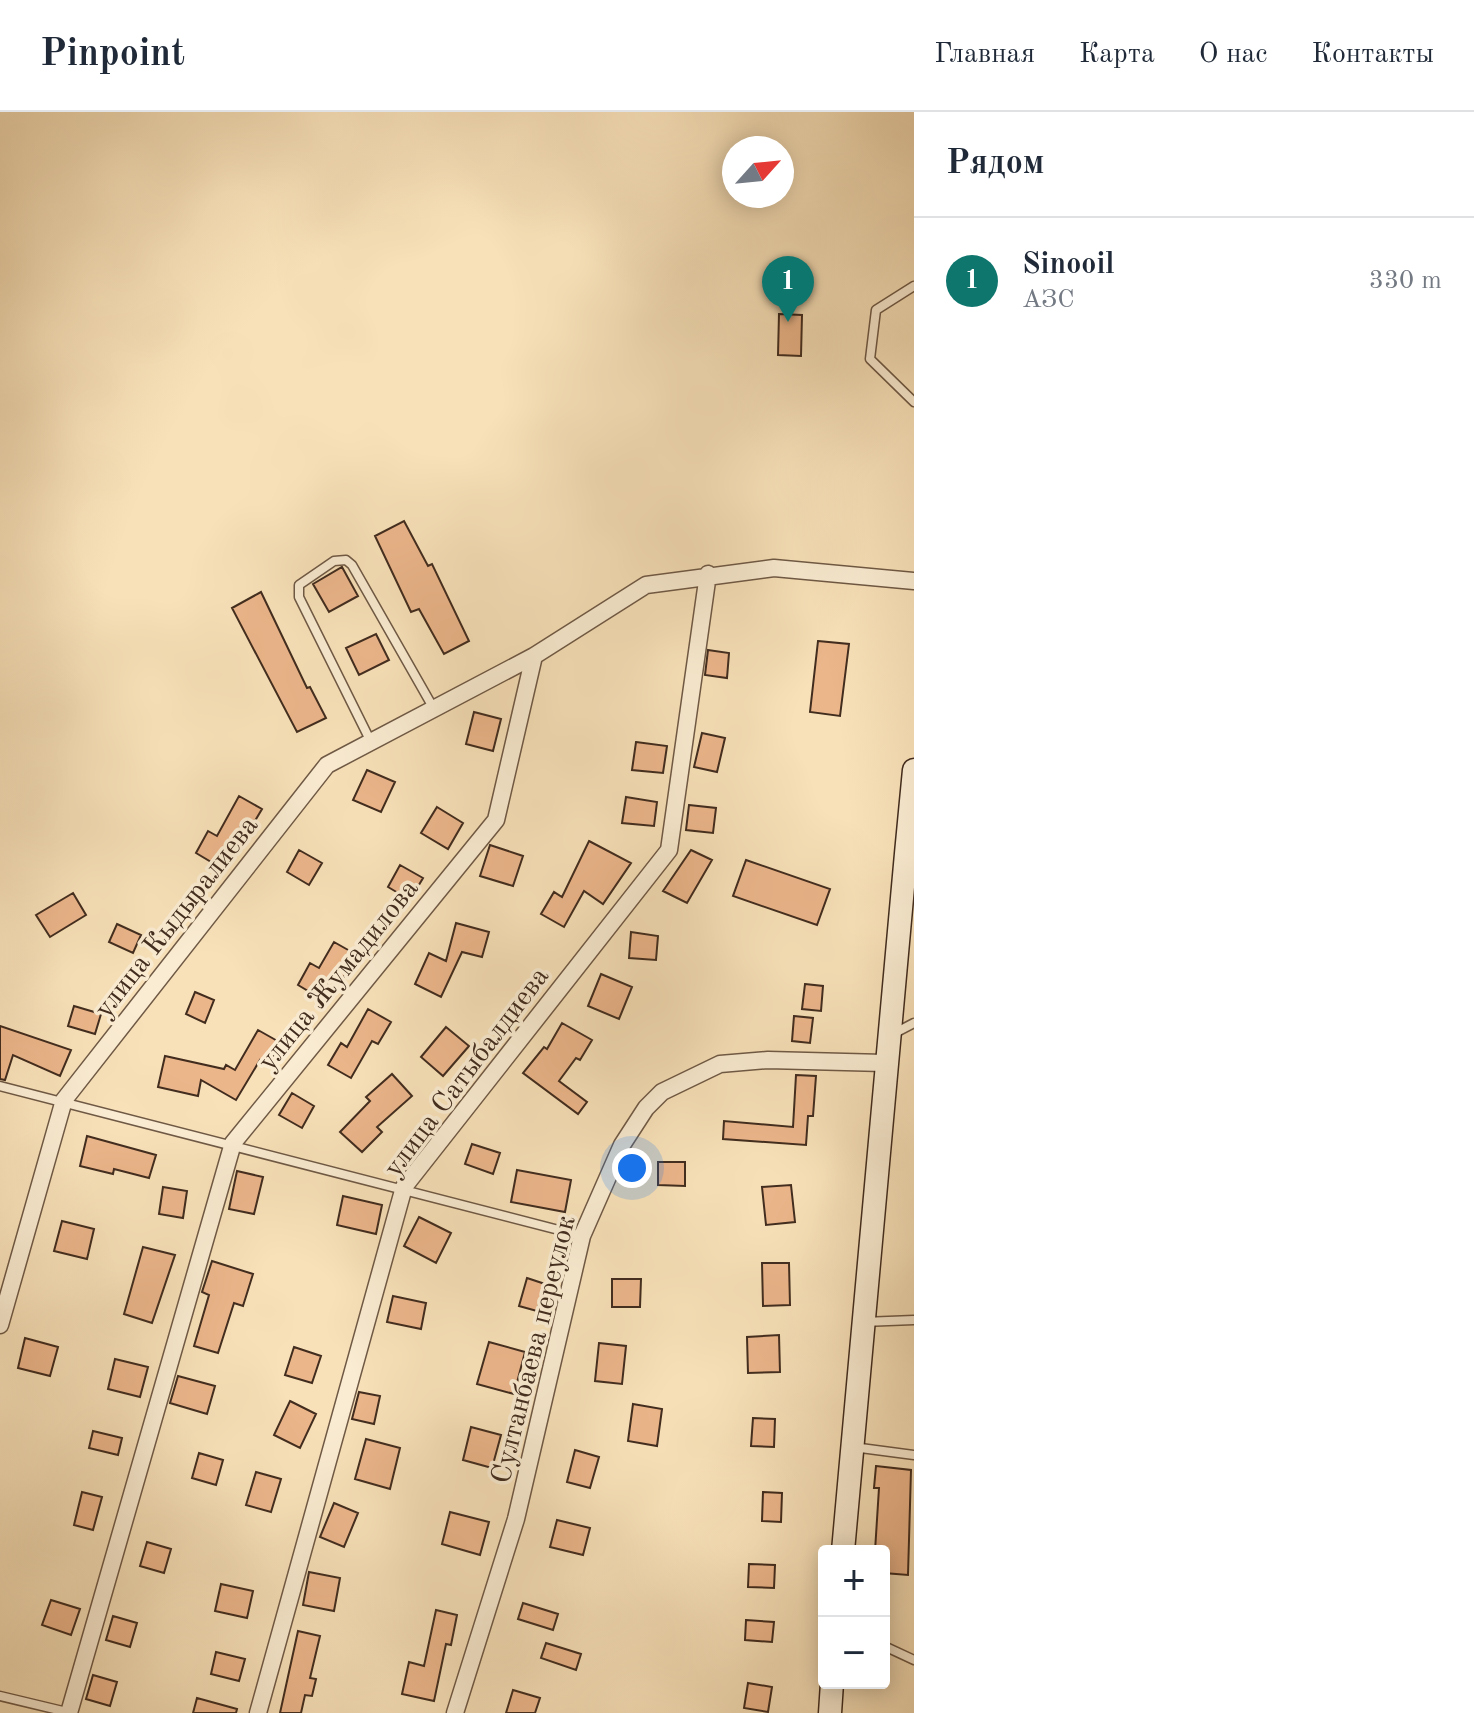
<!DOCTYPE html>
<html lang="ru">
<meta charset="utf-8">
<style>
body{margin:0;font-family:"Old Standard TT",serif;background:#f2f2f3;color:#1f2937}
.controls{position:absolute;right:24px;bottom:24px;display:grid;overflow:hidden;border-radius:8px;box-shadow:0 4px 20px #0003}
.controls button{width:72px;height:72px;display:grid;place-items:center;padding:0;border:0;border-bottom:2px solid #e0e1e3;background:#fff;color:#1f2937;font:40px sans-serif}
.compass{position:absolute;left:722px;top:24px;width:72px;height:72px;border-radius:50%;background:#fff;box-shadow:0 4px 20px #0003;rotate:63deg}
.you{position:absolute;left:632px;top:1056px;width:28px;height:28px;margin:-20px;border:6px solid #fff;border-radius:50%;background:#1a73e8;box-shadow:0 0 0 12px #1a73e833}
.badge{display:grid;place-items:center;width:52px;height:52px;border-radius:50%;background:#0f766e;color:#fff;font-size:26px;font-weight:700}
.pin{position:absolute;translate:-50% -66px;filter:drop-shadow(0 2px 4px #0008)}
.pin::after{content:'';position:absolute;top:42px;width:28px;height:24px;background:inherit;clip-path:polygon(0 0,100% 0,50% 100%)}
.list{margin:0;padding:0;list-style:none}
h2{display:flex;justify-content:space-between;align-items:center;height:104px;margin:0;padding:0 32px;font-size:34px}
h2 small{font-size:26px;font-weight:400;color:#747a83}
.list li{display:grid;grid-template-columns:52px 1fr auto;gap:24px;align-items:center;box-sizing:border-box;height:128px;padding:0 32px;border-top:2px solid #e0e1e3}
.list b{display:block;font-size:30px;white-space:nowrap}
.list p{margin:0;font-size:26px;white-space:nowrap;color:#747a83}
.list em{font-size:26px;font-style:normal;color:#747a83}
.map{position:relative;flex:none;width:914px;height:1601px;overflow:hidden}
header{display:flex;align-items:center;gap:48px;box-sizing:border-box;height:112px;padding:0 40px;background:#fff;border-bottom:2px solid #e0e1e3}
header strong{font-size:38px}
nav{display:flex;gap:44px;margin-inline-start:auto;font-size:28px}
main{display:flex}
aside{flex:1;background:#fff}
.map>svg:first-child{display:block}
.building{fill:#ecb68b;stroke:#412c1e;stroke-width:2}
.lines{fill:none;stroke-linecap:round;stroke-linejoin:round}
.lane-casing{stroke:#6f5945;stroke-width:11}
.street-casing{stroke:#6f5945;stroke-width:19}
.secondary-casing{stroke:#412c1e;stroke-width:25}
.lane{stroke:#faecd2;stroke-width:8}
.street{stroke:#faecd2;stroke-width:16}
.secondary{stroke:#faecd2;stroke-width:22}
.labels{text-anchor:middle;stroke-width:7;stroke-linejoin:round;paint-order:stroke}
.street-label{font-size:28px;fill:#412c1e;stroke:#faecd2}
</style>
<header>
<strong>Pinpoint</strong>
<nav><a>Главная</a><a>Карта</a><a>О нас</a><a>Контакты</a></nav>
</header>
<main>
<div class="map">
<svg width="914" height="1601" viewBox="0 0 914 1601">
<rect width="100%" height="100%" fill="#f8e1b9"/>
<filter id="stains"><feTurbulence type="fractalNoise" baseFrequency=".0025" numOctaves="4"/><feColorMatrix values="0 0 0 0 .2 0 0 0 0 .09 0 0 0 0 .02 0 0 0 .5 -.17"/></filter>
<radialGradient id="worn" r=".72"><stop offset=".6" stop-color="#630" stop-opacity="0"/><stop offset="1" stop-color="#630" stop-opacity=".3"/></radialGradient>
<path class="building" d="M779,202L802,203L801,244L778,243Z
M404,409L428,454L432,452L469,529L444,542L419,497L411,500L375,424Z
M342,455L358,484L329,500L313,472Z
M261,480L307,576L310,575L326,606L297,620L232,496Z
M376,522L389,548L359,563L346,536Z
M818,529L849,532L840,604L810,600Z
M708,538L729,541L727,566L705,563Z
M474,600L501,607L493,639L466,632Z
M702,621L725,626L717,660L694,655Z
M636,630L667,634L663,661L632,658Z
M367,658L395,670L381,700L353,688Z
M239,684L262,697L249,719L241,714L218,754L196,741L208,719L217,724Z
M626,685L657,690L654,714L622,711Z
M689,693L716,696L713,721L686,718Z
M437,695L463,711L448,737L421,721Z
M589,729L631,751L603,792L584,779L564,815L541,802L554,780L562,785Z
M490,733L523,744L513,774L480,764Z
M299,738L322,751L309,773L287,760Z
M691,738L712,748L687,791L663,779Z
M746,748L830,777L817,813L733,784Z
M400,753L423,766L410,788L388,775Z
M73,781L86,803L50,825L36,803Z
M456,811L489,820L482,845L462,840L441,885L415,872L429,841L446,849Z
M117,812L141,823L133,841L109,830Z
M631,820L658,824L656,848L629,846Z
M334,830L357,843L344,865L335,860L320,886L298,873L310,851L319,856Z
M601,862L632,875L619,907L588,894Z
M805,872L823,874L821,899L802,897Z
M195,880L214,888L205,911L186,902Z
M74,894L101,902L95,922L68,914Z
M368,897L391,910L378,932L372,929L351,966L328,953L341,931L347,935Z
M794,904L813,906L810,931L792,929Z
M562,911L592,928L580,948L576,946L559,969L587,990L578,1002L523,961L544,935L547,937Z
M0,914L71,938L60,964L13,943L5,968L0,967Z
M446,915L469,934L443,964L421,945Z
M258,918L281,931L268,953L260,948L236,988L201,968L198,984L158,975L165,944L224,957L226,953L235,958Z
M392,962L412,984L377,1015L382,1020L362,1040L340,1020L370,989L366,985Z
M796,963L816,964L813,1004H808L806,1033L723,1027L724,1009L793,1015Z
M292,981L314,994L302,1016L279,1003Z
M87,1024L156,1043L149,1066L114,1057L113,1062L80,1054Z
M472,1032L500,1041L493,1062L465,1052Z
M658,1050H685V1074L658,1073Z
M517,1058L571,1068L565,1100L511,1090Z
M237,1059L263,1065L254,1102L229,1097Z
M791,1073L795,1110L766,1113L762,1075Z
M163,1075L187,1079L183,1106L159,1102Z
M343,1084L382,1093L376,1122L337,1113Z
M419,1105L451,1121L436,1151L404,1134Z
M62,1109L94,1117L87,1147L54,1139Z
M143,1135L175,1143L152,1211L124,1202Z
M212,1149L253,1162L243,1194L234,1191L218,1241L194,1234L209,1183L202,1180Z
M762,1151H789L790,1193L763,1194Z
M527,1166L545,1172L537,1199L519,1194Z
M612,1167H641L640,1195H612Z
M393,1184L426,1191L421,1217L387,1210Z
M779,1223L780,1260L748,1261L747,1225Z
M25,1226L58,1235L50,1264L18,1256Z
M489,1230L525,1240L514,1282L477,1272Z
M599,1231L626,1234L622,1272L595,1269Z
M294,1235L321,1244L312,1271L285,1263Z
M115,1247L148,1255L140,1285L108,1277Z
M178,1264L215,1274L207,1302L170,1291Z
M359,1280L380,1284L374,1312L352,1307Z
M290,1289L316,1302L300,1336L274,1323Z
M633,1292L662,1297L657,1334L628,1329Z
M753,1306L775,1307L774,1335L751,1334Z
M471,1315L501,1323L492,1356L463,1348Z
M93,1319L122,1326L118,1343L89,1336Z
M366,1327L400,1336L390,1377L355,1367Z
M575,1338L599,1345L590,1376L567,1370Z
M199,1341L223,1348L216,1373L192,1366Z
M876,1354L911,1358L908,1463L884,1461V1439H875L879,1376H874Z
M256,1360L281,1367L271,1400L246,1393Z
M82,1380L102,1385L93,1418L74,1413Z
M763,1380L782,1381L781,1410L762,1409Z
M334,1391L358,1401L344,1435L320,1425Z
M450,1400L489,1410L480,1443L442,1432Z
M557,1408L590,1416L583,1443L550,1435Z
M147,1430L171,1437L164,1461L140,1454Z
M749,1452L775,1453L774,1476L748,1475Z
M309,1460L340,1466L334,1499L303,1493Z
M221,1472L253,1479L247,1506L215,1499Z
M51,1488L80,1497L71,1523L42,1513Z
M523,1491L558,1502L553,1518L518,1507Z
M436,1498L457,1503L451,1533L446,1532L434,1589L402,1582L409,1550L424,1554Z
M113,1504L137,1511L130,1535L106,1528Z
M746,1508L774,1510L772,1530L745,1528Z
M298,1519L320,1524L310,1566L316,1567L312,1584L305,1583L301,1601H280Z
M546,1531L581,1542L576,1558L541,1546Z
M216,1540L245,1547L239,1569L211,1562Z
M93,1563L117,1570L110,1594L86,1587Z
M748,1571L772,1575L768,1600L744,1596Z
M513,1578L540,1586L535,1601H506Z
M197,1586L237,1597L236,1601H193Z"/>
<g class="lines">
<defs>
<path id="lane" d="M914,174L876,198L870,247L914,290
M371,630L299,485V473L334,449L346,448L352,453L434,597
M891,923L914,911
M0,974L582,1124
M863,1210L914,1208
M853,1335L914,1343
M884,1534L914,1548
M0,1584L71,1601"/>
<path id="street" d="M0,1213L64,988L327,653L534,544
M69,1601L233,1031L496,708L534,544L646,473L774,456L914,469
M258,1601L404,1075L669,738L708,462
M455,1601L516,1407L582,1124L622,1033L646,996L662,980L720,952L768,948L884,951"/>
<path id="secondary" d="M843,1439C865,1178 889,918 914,658
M830,1601L832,1571"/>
</defs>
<use href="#lane" class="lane-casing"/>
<use href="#street" class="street-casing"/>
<use href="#secondary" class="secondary-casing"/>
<use href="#lane" class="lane"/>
<use href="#street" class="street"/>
<use href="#secondary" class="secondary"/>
</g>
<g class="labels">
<g class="street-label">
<text transform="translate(175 804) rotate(-52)" y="10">улица Кыдыралиева</text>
<text transform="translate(337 862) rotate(-51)" y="10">улица Жумадилова</text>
<text transform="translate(465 959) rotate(-53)" y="10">улица Сатыбалдиева</text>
<text transform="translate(532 1237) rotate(-76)" y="10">Султанбаева переулок</text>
</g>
</g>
<rect width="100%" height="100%" filter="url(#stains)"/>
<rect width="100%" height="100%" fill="url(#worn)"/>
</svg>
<div class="controls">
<button>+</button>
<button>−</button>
</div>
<svg class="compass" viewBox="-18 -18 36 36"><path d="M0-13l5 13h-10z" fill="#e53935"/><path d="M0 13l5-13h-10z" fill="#747a83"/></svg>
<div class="you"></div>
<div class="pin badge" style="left:788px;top:210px">1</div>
</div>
<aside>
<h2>Рядом<small></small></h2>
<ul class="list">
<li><span class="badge">1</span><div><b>Sinooil</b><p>АЗС</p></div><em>330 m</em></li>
</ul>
</aside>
</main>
